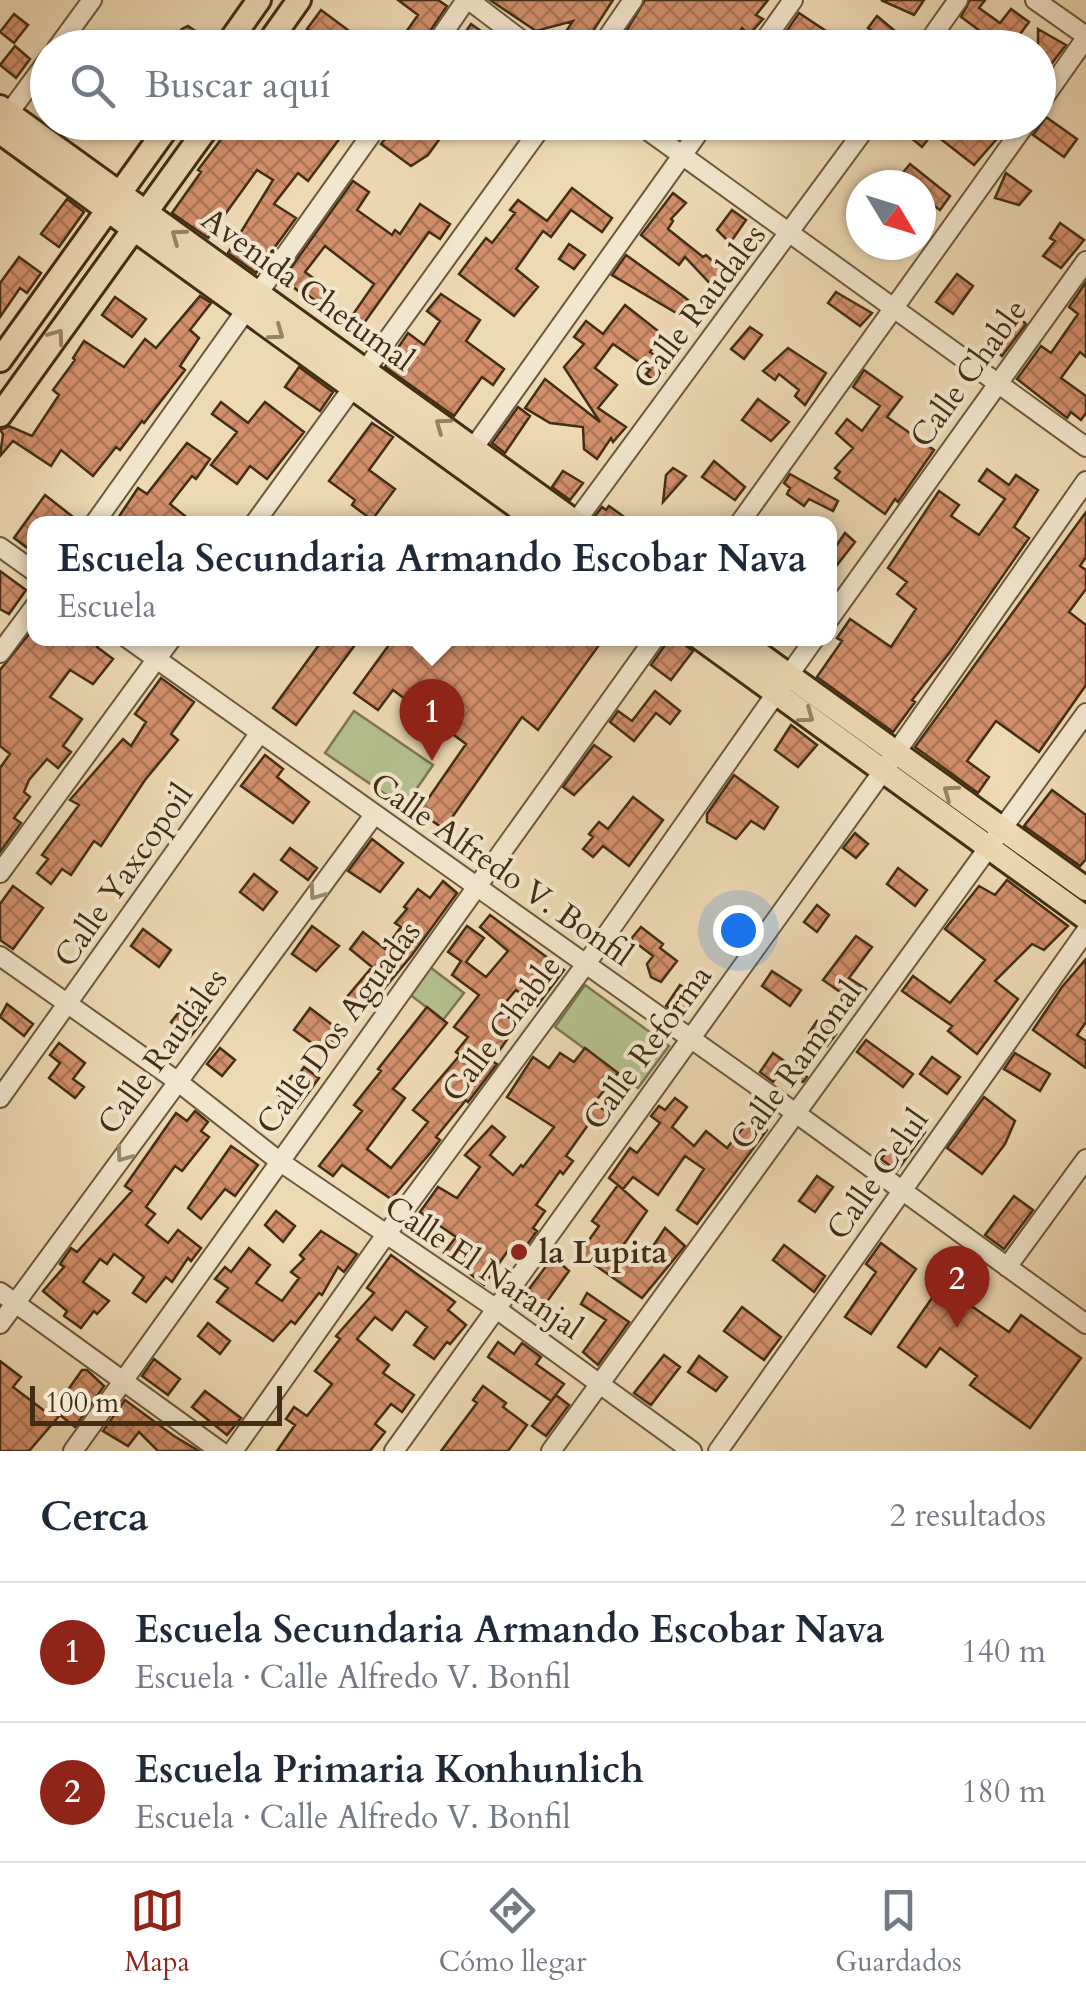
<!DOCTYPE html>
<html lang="es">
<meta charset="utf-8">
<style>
body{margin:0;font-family:Cardo,serif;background:#f2f2f3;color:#1f2937}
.compass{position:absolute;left:846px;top:170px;width:90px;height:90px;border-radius:50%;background:#fff;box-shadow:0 2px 8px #0004;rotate:128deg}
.scale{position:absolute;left:30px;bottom:25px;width:252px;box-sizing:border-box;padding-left:10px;border:5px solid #422e15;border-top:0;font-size:28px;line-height:35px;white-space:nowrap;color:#422e15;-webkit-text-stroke:8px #f3e6ce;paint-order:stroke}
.you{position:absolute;left:738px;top:930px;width:35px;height:35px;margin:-25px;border:8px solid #fff;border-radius:50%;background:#1a73e8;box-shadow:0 0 0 15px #1a73e833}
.badge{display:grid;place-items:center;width:65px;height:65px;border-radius:50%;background:#8f2418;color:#fff;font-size:32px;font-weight:700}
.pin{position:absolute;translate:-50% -82px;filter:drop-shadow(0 2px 5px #0008)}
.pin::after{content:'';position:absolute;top:52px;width:35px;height:30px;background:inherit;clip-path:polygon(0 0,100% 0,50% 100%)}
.popup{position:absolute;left:27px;top:516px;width:810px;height:130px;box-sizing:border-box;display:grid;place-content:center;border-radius:20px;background:#fff;filter:drop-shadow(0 2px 8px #0005);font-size:32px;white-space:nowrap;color:#747a83}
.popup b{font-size:38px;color:#1f2937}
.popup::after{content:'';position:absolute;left:50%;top:100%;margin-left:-20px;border:20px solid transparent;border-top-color:#fff}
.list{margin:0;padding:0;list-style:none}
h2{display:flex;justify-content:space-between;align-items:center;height:130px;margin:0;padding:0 40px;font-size:42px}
h2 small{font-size:32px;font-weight:400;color:#747a83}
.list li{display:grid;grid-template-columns:65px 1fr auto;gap:30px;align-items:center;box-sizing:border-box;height:140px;padding:0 40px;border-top:2px solid #e0e1e3}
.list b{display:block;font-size:38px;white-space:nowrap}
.list p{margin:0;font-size:32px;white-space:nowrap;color:#747a83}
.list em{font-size:32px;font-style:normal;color:#747a83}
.icon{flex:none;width:55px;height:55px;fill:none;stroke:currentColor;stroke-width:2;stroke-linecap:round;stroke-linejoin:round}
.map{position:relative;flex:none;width:1086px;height:1451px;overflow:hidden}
.search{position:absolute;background:#fff;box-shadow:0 2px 8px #0004;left:30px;right:30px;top:30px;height:110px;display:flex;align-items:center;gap:25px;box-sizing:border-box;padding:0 35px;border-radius:55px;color:#747a83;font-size:38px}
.sheet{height:410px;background:#fff}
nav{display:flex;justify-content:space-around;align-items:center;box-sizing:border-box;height:140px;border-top:2px solid #e0e1e3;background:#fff;font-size:28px;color:#747a83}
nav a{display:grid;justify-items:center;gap:5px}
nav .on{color:#8f2418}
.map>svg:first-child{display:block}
.green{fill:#b5c08f;stroke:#7c7752;stroke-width:2.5}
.building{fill:url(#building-cross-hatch);stroke:#422e15;stroke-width:2.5}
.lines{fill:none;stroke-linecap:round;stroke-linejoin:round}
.minor-casing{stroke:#6d593d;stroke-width:22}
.major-casing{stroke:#422e15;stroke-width:28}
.minor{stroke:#f3e6ce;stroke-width:18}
.major{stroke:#edd9b4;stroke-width:22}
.oneway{stroke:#988464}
.oneway2{stroke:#9a8a72}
.poi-dot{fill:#8f2418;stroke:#f3e6ce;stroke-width:4}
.labels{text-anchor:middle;stroke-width:8;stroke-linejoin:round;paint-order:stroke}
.street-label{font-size:32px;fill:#422e15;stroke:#f3e6ce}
.poi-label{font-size:32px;font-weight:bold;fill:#422e15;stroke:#f3e6ce;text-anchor:start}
</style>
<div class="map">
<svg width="1086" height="1451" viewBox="0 0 1086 1451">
<defs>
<pattern id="building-cross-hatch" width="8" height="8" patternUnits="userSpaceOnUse" patternTransform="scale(2.5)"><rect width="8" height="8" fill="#d38f6c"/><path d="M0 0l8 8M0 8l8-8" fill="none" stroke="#ad7558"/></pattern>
</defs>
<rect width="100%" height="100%" fill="#edd9b4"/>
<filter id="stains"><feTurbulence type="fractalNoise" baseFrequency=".002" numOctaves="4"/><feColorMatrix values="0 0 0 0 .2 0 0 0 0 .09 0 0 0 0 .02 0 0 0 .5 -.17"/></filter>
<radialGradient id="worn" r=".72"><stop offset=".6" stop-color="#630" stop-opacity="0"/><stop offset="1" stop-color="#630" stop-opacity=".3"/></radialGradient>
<path class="green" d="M354,711L433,765L404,807L325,753Z
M426,964L464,993L443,1020L408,993Z
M585,985L669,1046L638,1088L555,1027Z"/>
<path class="building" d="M398,0H438L447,6L420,46L404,35L418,15Z
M490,0H613L582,48H555L573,21L536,31Z
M645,0H768L756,15L763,19L749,35L742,28L729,48H616Z
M881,0H924L914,15Z
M970,0H985L979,8L1000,23L1011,9L1029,22L1012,45L1003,39L999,45L961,17Z
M321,10L360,39L354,48H319L324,41L307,29Z
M799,13L832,35L819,48H775Z
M14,14L28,25L14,43L0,32Z
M877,16L895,31L887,43L868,28Z
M471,24L488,36L480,48H465L458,43Z
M188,26L197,32L186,48H168L182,29Z
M1038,29L1066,45L1038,81Z
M15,46L30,59L16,78L0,65Z
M1046,117L1077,139L1064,157L1033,135Z
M226,122H352L308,181L298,173L274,204L296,218L256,273L228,253L273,180L257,170L208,238L172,213L201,172L198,170L222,138L219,136Z
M398,122H436L446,130L428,155L411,166L381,144Z
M892,122H987L1002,133L974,165L933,133L922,147Z
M910,164L950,196L940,210L921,196V185H893Z
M1006,173L1031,191L1019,205L995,198Z
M353,181L369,192L357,210L392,235L395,230L400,234L420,204L450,224L440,239L429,232L359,330L347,323L374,284L325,246L305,272L335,294L325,308L309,296L307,298L283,279Z
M572,188L612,218L602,232L571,210L551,237L543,231L516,269L538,287L514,316L459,274L486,238L492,243L515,213L510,210L518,200L547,221Z
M673,193L686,203L671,219L673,221L668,229L703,257L706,255L733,280L715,301L716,290L685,257L679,265L641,235Z
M67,199L84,212L59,247L41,234Z
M732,210L746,220L730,243L717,230Z
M1060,223L1084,240L1061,268L1043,256L1055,241L1050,238Z
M569,244L585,255L574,269L559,259Z
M626,255L683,296L698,308L688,320L612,275Z
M19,257L41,273L27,293L20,288L0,317V283Z
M957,274L973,286L953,314L936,302Z
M1086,282V357L1080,352L1061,378L1086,396V413L1081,420L1071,412L1067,418L1017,379L1041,346L1051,353L1078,314L1069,307Z
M836,292L846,298L872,313L860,326L828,303Z
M441,294L480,320L466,341L504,369L493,385L482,377L454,416L385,367L408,333L424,345L440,321L427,311Z
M200,296L211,303L190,330L199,338L180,366L185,370L144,423L142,421L120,450L116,447L93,476L61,450L51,466L13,441L0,456L3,434L0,430L9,426L32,436L59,395L53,390L75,360L73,358L84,341L124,367L145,339L156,348Z
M115,297L146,319L132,337L102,315Z
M625,305L663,335L650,352L669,366L657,384L646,374L650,370L613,344L595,368L617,385L598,408L626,427L613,442L611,438L597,459L584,449L583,427L550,423L525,408L545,379L600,422L564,367L584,344L574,337L586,321L603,334Z
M1015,313L1026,324L1002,356L987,345Z
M750,327L762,335L744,359L731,349Z
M788,348L826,373L805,405L795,396L799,390L779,374L775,380L763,371Z
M299,367L333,392L320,411L285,387Z
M864,370L902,397L887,417L934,450L898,502L895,499L885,514L835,478L840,472L835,468L853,448L836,433L847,419L862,431L880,406L853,387Z
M758,399L789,422L771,441L742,420Z
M221,402L248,423L265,402L304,432L267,479L250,466L237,484L211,465L237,432L212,414Z
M518,407L530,416L505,453L492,443Z
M372,423L393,437L369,470L395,489L372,520L352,505L355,500L329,481Z
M187,443L210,459L196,479L192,476L170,504L195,524H114L138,488L147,494Z
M714,461L745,487L735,500L702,477Z
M673,468L686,476L663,502L666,475Z
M987,469L1009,485L1016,475L1038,490L1014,527L1029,538L950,652L912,700L915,702L893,732L817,677L842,641L837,638L850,619L891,647L916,609L897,594L907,582L888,568L939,491L959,505L951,516L979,535L1005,499L979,481Z
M563,471L583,483L570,500L552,487Z
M790,474L838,501L833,511L809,499L804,506L787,494L790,488L784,483Z
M45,495L82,524H34V553L14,538Z
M609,506L634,524H596L592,520L602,507L606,510Z
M1086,512V557L1080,566L1086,570V589L1069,612L1086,625V685L1039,752L996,721L967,761L989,777L978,793L915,747Z
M845,533L855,542L830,574V555Z
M0,571L26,590L9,614L0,609Z
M34,628V638H103L97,647L113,659L93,684L70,670L50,697L82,719L63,746L71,752L58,768L47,759L29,780L24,792L30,797L14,818L21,823L0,852V768L10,754L0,746V670Z
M324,638H360L296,725L273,708Z
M394,638H604L538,730L522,717L444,829L419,812L466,744L393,690L378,710L354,693Z
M670,638H676L693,651L671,680L651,665Z
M161,678L194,702L171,734L178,740L145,780L101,846L94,841L71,875L62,869L51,884L37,873L48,859L42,855L79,805L70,800L123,739L131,746L146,722L135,714Z
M655,691L680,711L670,724L656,713L634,741L610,722L618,711L632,721Z
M791,725L817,745L798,767L775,750Z
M594,745L611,757L574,795L563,787Z
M265,755L283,769L277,777L309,802L293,823L241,786Z
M734,775L778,807L764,829L751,821L736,839L707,822V814Z
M1052,790L1086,815V859L1080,866L1024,826Z
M633,797L663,820L629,866L603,846L593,857L583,849L593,837L589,834L599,822L608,829Z
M855,833L868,844L856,858L843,848Z
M372,839L403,863L380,892L348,871Z
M290,848L317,868L308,880L281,860Z
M898,868L927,890L915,906L887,884Z
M254,874L277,892L263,910L240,892Z
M1007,880L1068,926L1044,950L1032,944L995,981L1018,999L977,1054L948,1031L952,1026L902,991L913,976L950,1003L985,960L945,929L979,886L995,895Z
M443,881L457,893L412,955L364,1013L346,998L372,967L350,949L363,932L385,949L401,927L395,923L407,909L404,907L418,889L430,898Z
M13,886L43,908L13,949L0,940V904Z
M817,905L829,915L817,932L804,922Z
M490,915L564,970L537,1006L516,990L499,1010L518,1024L492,1061L497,1064L468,1102L466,1100L436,1137L440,1140L431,1152L391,1199L342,1165L333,1176L319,1166L362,1111L354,1105L381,1071L378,1069L427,1007L447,1023L393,1089L405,1098L367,1149L391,1168L428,1122L413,1110L460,1055L456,1052L468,1037L454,1027L479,995L452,975L461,961L448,952L467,926L484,938L466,962L486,977L508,951L480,927Z
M312,926L339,946L316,971L292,954Z
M641,927L663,944L660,948L677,961L661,982L651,977L647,964L653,956L631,939Z
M143,929L171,950L159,967L131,946Z
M856,936L872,947L849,978L866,989L856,1003L823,980Z
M1086,959V1022L1077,1035L1086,1041V1068L1033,1030L1062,987Z
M772,971L801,990L790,1006L762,986Z
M680,985L698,997L684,1018L666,1006Z
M187,1002L206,1017L190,1037L171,1022Z
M7,1004L33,1024L24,1036L0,1017Z
M310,1008L343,1033L335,1045L328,1039L320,1049L294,1030Z
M817,1021L836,1034L827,1046L809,1033Z
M866,1040L913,1074L903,1087L857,1052Z
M59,1043L85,1063L73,1079L84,1087L75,1098L49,1078L60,1063L50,1055Z
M220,1048L235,1060L222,1076L207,1064Z
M585,1048L618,1073L594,1103L611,1115L600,1129L590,1122L566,1156L573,1161L563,1174L560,1171L536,1205L545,1211L533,1228L537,1231L524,1249L514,1242L484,1285L444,1253L456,1237L420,1212L438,1187L457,1198L480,1167L465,1155L492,1126L505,1137L490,1155L513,1175L521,1165L523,1167L554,1127L507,1097L533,1057L549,1068L560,1053L574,1062Z
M773,1053L807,1077L803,1082L780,1072L773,1082L760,1072Z
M1015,1053L1050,1074L1040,1091L1004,1069Z
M932,1057L960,1077L947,1094L920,1074Z
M304,1067L319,1078L297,1108L278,1094L292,1076L296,1079Z
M984,1097L1015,1121L1005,1144L982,1174L947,1148Z
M675,1098L687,1107L672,1127L694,1146L706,1131L727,1148L751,1118L767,1130L697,1224L677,1210L704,1169L685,1156L658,1195L633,1177L623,1189L618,1185L647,1211L622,1247L642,1263L665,1228L685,1246L642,1298L579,1254L599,1226L592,1221L618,1185L609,1178L630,1148L637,1153L660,1123L651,1116L659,1106L665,1110Z
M195,1111L208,1122L201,1131L209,1137L182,1171L175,1166L146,1207L155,1214L146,1225L168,1243L178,1230L201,1248L191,1261L188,1258L172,1282L166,1277L146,1302L133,1293L144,1277L114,1254L107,1264L100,1259L83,1282L109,1301L97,1314L94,1311L81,1328L64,1316L67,1311L43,1291L64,1267L60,1264L71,1248L77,1252L132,1191L125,1186L176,1113L187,1121Z
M909,1121L925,1132L897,1171L881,1159Z
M231,1146L258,1165L235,1196L225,1189L201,1219L188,1208Z
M817,1176L833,1187L815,1212L799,1201Z
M1014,1196L1033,1210L1004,1249L985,1235Z
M276,1211L295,1226L283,1242L265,1225Z
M321,1231L357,1254L344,1272L338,1267L322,1295L319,1293L295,1324L291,1321L273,1341L217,1302L228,1288L215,1279L225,1267L231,1272L249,1248L270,1265L256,1283L282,1301L299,1278L291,1272L304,1259L300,1255Z
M881,1243L916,1269L871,1334L845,1317L876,1272L866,1264Z
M784,1245L825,1276L814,1292L773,1260Z
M391,1255L455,1302L448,1310L466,1325L450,1344L447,1342L434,1359L414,1345L427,1327L406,1311L392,1330L375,1317L357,1339L389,1365L383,1373L414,1395L402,1412L391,1404L375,1424L385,1432L370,1451H277L295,1425L286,1419L294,1407L307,1416L332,1384L315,1371L340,1339L336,1336L374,1293L367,1288Z
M553,1257L569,1271L538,1314L520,1301Z
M941,1285L1009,1332L1021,1315L1081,1358L1030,1428L970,1385L977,1376L940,1348L926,1367L898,1347Z
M587,1293L629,1322L598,1365L583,1352L606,1320L581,1304Z
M742,1307L781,1337L764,1360L724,1331Z
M208,1323L230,1341L220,1354L198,1336Z
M498,1342L514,1354L522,1343L541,1357L536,1364L564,1384L551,1401L488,1357Z
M664,1355L680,1367L651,1405L634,1393Z
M699,1356L727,1377L716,1391L688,1372Z
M154,1359L180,1379L168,1395L142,1376Z
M0,1361L21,1377L13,1387L46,1412L62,1391L65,1394L82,1370H87L104,1386L75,1427L60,1415L29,1451H0Z
M483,1386L506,1403L503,1407L527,1425L508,1451H441L477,1403L473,1400Z
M205,1391L241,1418L227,1435L192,1407Z
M556,1395L569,1405L546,1436L532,1426Z
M125,1400L174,1436L199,1451H158L139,1432L128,1446L103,1431Z"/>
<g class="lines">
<defs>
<path id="minor" d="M469,0L532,48
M1035,0L1086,36
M57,48L92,0
M433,48L466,0
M600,48L633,0
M759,48L793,0
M924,48L958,0
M1038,106L1086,38
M3,121L48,60
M636,122L1086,447
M467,457L706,122
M94,524L380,122
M254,524L545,122
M574,524L870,122
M739,524L1027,122
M0,547L35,572
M830,618L1086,261
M127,638L797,1114L1086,1324
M0,653L35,606
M0,873L172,638
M0,956L177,1081L279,1161L495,1308L692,1451
M0,1098L259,734
M1007,1267L1086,1159
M0,1292L220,1451
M0,1324L374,815
M73,1451L655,638
M233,1451L385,1236L586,964L815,638
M394,1451L883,771L1086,481
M551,1451L1086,713
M718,1451L1086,931"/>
<path id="major" d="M225,48L259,0
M265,48L299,0
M0,107L578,524
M0,132L541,524
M0,360L171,122
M0,415L211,122
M700,638L1086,918
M737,638L1086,889"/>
</defs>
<use href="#minor" class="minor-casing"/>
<use href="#major" class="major-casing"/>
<use href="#minor" class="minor"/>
<use href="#major" class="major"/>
</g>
<defs><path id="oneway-chevron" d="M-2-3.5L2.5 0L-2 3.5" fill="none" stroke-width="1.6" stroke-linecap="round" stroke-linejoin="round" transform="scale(2.5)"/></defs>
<g class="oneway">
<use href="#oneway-chevron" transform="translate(178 236) rotate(-144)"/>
<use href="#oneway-chevron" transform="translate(277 333) rotate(36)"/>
<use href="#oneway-chevron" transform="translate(57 336) rotate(-54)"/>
<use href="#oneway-chevron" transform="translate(442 425) rotate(-144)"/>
<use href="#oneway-chevron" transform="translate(807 716) rotate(36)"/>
<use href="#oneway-chevron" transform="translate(950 792) rotate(-144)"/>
</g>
<g class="oneway2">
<use href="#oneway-chevron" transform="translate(316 893) rotate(126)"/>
<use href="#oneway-chevron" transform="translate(123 1155) rotate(126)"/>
</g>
<circle class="poi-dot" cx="519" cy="1252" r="10"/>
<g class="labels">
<g class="street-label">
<text transform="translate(308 289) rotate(36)" y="11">Avenida Chetumal</text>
<text transform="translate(699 306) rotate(-53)" y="11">Calle Raudales</text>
<text transform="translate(968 373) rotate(-54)" y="11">Calle Chable</text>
<text transform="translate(502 869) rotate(35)" y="11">Calle Alfredo V. Bonfil</text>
<text transform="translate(123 875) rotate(-55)" y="11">Calle Yaxcopoil</text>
<text transform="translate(338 1027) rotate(-54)" y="11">Calle Dos Aguadas</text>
<text transform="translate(501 1028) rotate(-53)" y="11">Calle Chable</text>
<text transform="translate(647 1047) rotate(-54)" y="11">Calle Reforma</text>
<text transform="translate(162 1051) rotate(-54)" y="11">Calle Raudales</text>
<text transform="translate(795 1065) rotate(-54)" y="11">Calle Ramonal</text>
<text transform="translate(877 1174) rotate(-55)" y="11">Calle Celul</text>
<text transform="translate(484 1267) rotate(34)" y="11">Calle El Naranjal</text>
</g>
<g class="poi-label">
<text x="539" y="1263">la Lupita</text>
</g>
</g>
<rect width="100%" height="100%" filter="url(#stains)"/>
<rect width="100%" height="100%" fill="url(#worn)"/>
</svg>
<svg class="compass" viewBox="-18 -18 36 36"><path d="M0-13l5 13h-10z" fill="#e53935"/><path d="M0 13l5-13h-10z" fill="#747a83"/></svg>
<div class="scale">100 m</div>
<div class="you"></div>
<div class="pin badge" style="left:432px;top:761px">1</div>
<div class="popup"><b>Escuela Secundaria Armando Escobar Nava</b>Escuela</div>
<div class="pin badge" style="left:957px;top:1328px">2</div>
<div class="search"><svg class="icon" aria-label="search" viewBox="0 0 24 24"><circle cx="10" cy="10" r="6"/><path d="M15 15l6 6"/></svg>Buscar aquí</div>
</div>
<section class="sheet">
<h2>Cerca<small>2 resultados</small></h2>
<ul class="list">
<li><span class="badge">1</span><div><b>Escuela Secundaria Armando Escobar Nava</b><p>Escuela · Calle Alfredo V. Bonfil</p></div><em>140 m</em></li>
<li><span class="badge">2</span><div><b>Escuela Primaria Konhunlich</b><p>Escuela · Calle Alfredo V. Bonfil</p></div><em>180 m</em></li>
</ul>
</section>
<nav>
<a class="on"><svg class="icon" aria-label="map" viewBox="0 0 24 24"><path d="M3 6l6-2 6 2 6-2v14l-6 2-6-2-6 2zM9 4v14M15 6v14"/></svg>Mapa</a>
<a><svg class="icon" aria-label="directions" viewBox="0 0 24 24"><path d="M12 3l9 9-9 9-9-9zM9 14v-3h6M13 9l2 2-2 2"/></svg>Cómo llegar</a>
<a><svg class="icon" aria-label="saved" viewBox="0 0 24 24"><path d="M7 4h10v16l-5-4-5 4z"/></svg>Guardados</a>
</nav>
